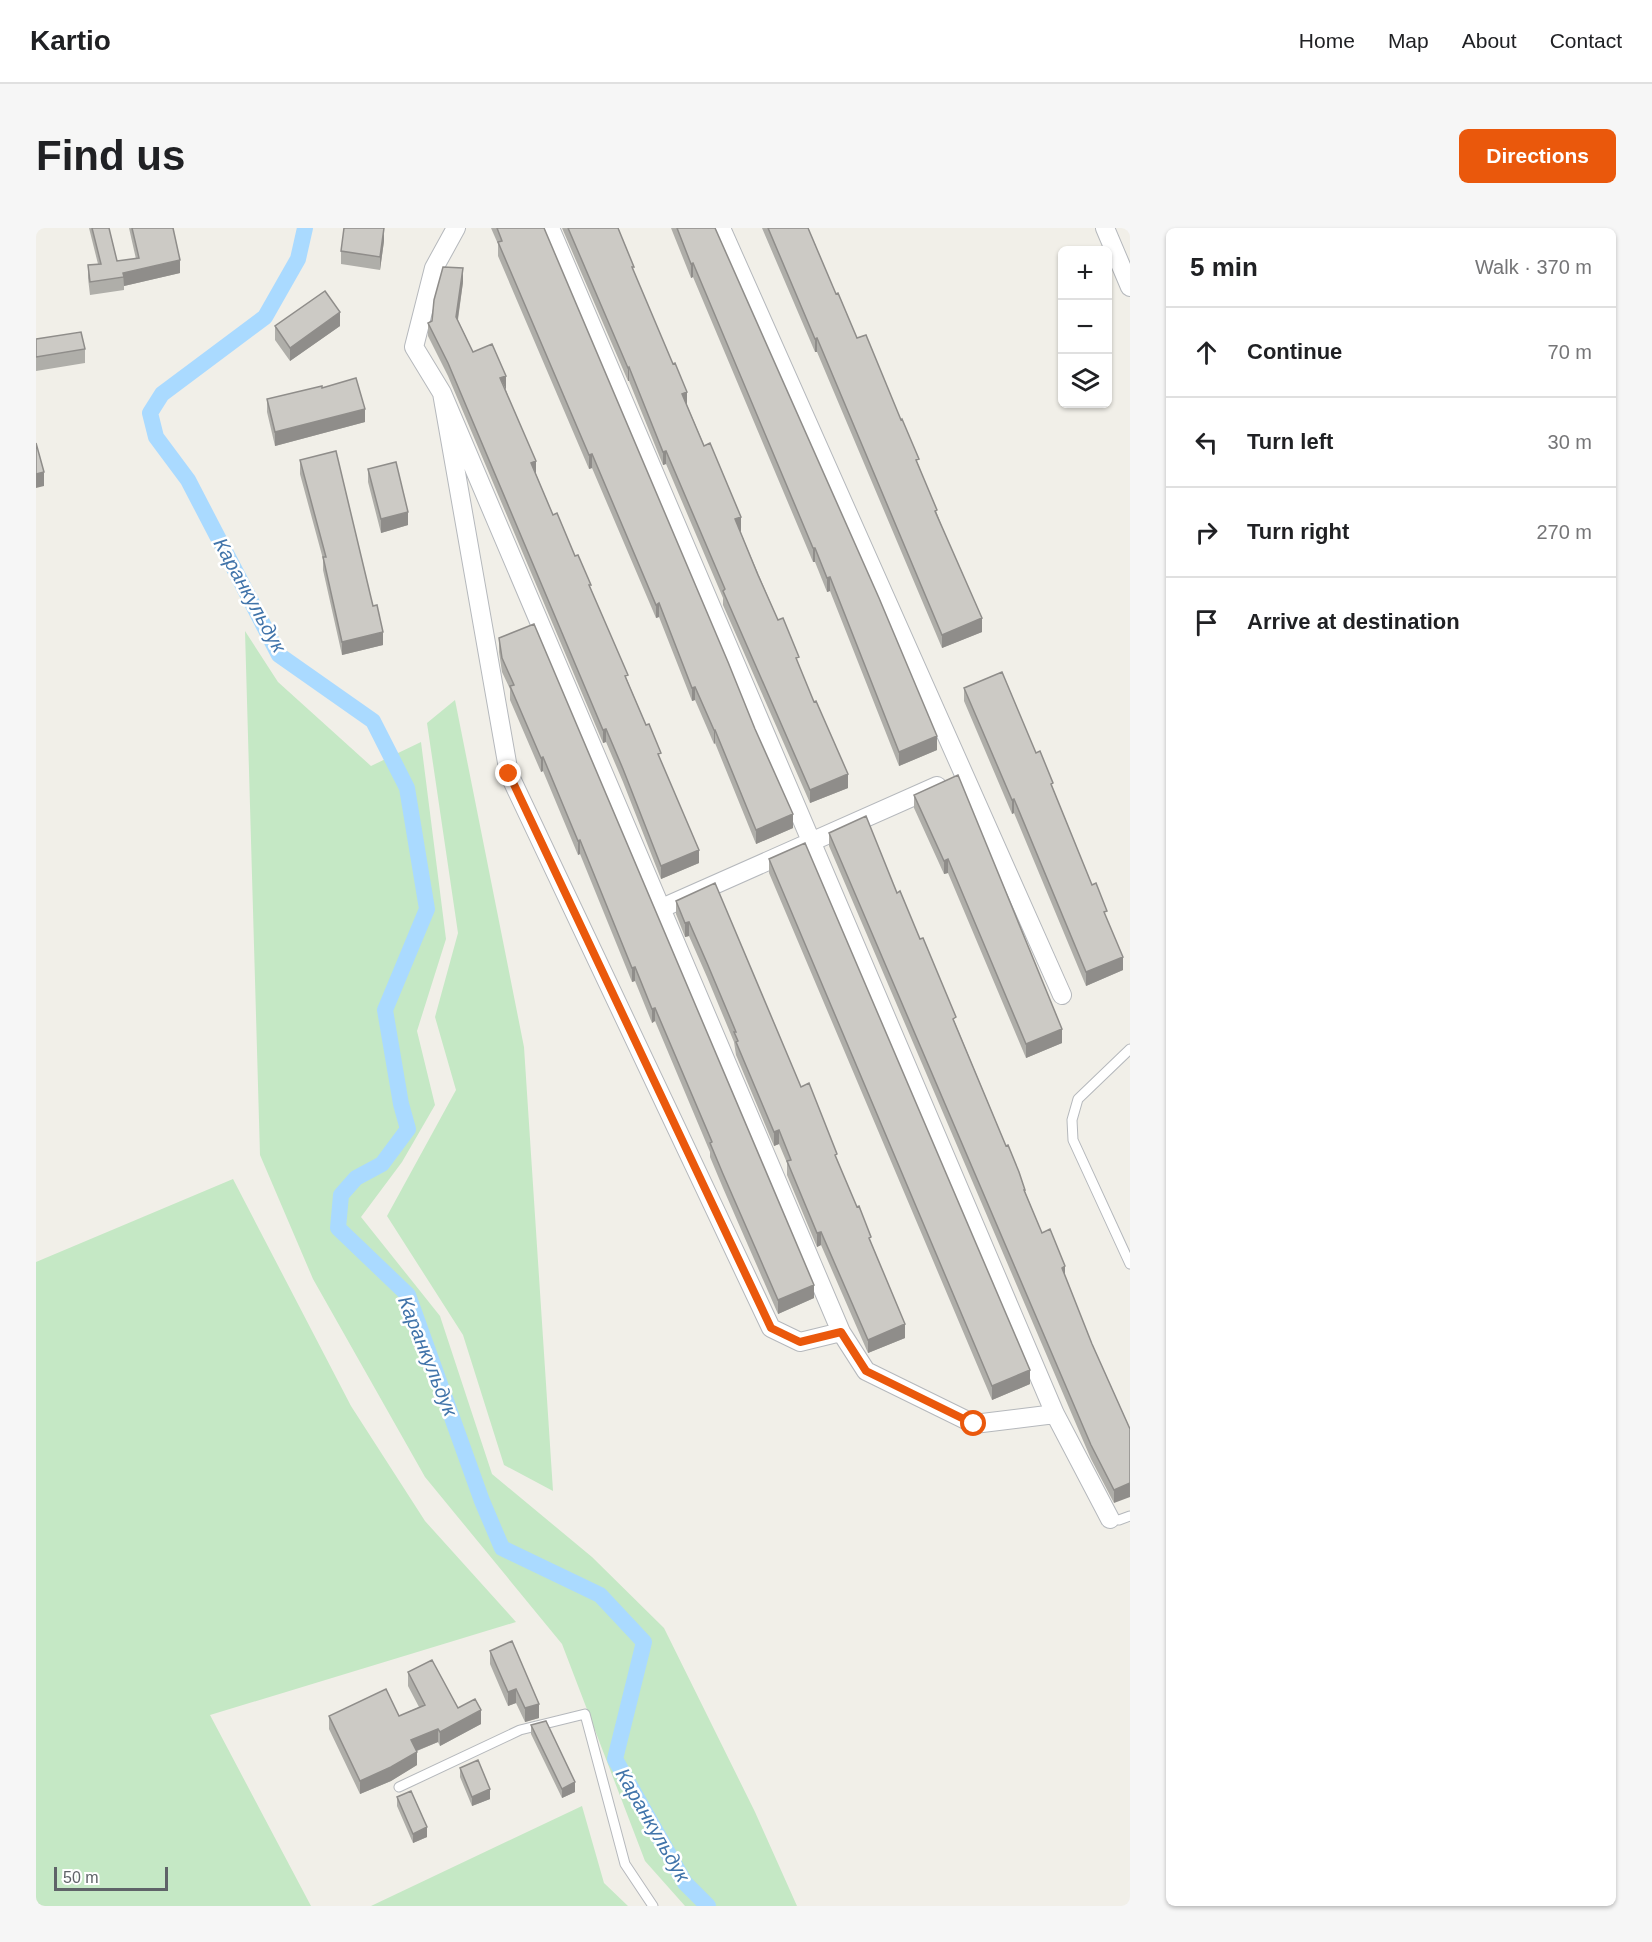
<!DOCTYPE html>
<meta charset="utf-8">
<style>
body{margin:0;font-family:Helvetica,sans-serif;background:#f6f6f6;color:#202124}
.controls{position:absolute;right:18px;top:18px;display:grid;overflow:hidden;border-radius:9px;box-shadow:0 2px 4px #0004}
.controls button{width:54px;height:54px;display:grid;place-items:center;padding:0;border:0;border-bottom:2px solid #e0e0e0;background:#fff;color:#202124;font:30px sans-serif}
.scale{position:absolute;left:18px;bottom:15px;width:114px;box-sizing:border-box;padding-left:6px;border:3px solid #5f6368;border-top:0;font-size:16px;line-height:21px;white-space:nowrap;color:#5f6368;-webkit-text-stroke:4px #fff;paint-order:stroke}
.stop{position:absolute;width:18px;height:18px;margin:-14px;border:4px solid #ea580c;border-radius:50%;background:#fff}
.stop.end{background:#ea580c;border-color:#fff;box-shadow:0 2px 6px #0008}
.list{margin:0;padding:0;list-style:none}
h2{display:flex;justify-content:space-between;align-items:center;height:78px;margin:0;padding:0 24px;font-size:26px}
h2 small{font-size:20px;font-weight:400;color:#757577}
.list li{display:grid;grid-template-columns:39px 1fr auto;gap:18px;align-items:center;box-sizing:border-box;height:90px;padding:0 24px;border-top:2px solid #e0e0e0}
.list b{display:block;font-size:22px;white-space:nowrap}
.list em{font-size:20px;font-style:normal;color:#757577}
.icon{flex:none;width:33px;height:33px;fill:none;stroke:currentColor;stroke-width:2;stroke-linecap:round;stroke-linejoin:round}
.map{position:relative;flex:none;width:1094px;height:1678px;overflow:hidden;border-radius:9px}
header{display:flex;align-items:center;gap:36px;box-sizing:border-box;height:84px;padding:0 30px;background:#fff;border-bottom:2px solid #e0e0e0}
header strong{font-size:28px}
nav{display:flex;gap:33px;margin-inline-start:auto;font-size:21px}
.intro{display:flex;align-items:center;justify-content:space-between;box-sizing:border-box;height:144px;padding:0 36px}
h1{margin:0;font-size:42px}
.button{padding:15px 27px;border-radius:9px;background:#ea580c;color:#fff;font-size:21px;font-weight:700}
main{display:flex;gap:36px;padding:0 36px}
aside{flex:1;background:#fff;border-radius:9px;box-shadow:0 2px 4px #0004}
.map>svg:first-child{display:block}
.green{fill:#c5e8c5}
.lines{fill:none;stroke-linecap:round;stroke-linejoin:round}
.canal{stroke:#aadaff;stroke-width:16}
.service-casing{stroke:#b5b8bc;stroke-width:11}
.minor-casing{stroke:#b5b8bc;stroke-width:20}
.service{stroke:#fff;stroke-width:9}
.minor{stroke:#fff;stroke-width:18}
.wall{fill:#afaea9}
.shaded-wall{fill:#8f8d8a}
.building{fill:#cccac5;stroke:#8f8d8a;stroke-width:1.5}
.route{stroke:#ea580c;stroke-width:8}
.labels{text-anchor:middle;stroke-width:5;stroke-linejoin:round;paint-order:stroke}
.water-label{font-size:20px;font-style:italic;fill:#4174aa;stroke:#fff}
</style>
<header>
<strong>Kartio</strong>
<nav><a>Home</a><a>Map</a><a>About</a><a>Contact</a></nav>
</header>
<div class="intro"><h1>Find us</h1><a class="button">Directions</a></div>
<main>
<div class="map">
<svg width="1094" height="1678" viewBox="0 0 1094 1678">
<rect width="100%" height="100%" fill="#f1efe8"/>
<path class="green" d="M209,403L242,454L335,538L385,514L410,711L381,803L399,877L366,934L325,989L404,1088L456,1246L556,1329L628,1400L719,1584L761,1678H649L609,1633L526,1416L389,1249L277,1051L224,927Z
M419,472L488,819L517,1263L468,1237L427,1107L351,988L420,862L399,789L422,705L391,495Z
M197,951L315,1178L389,1293L480,1394L174,1487L275,1678H0V1034Z
M546,1578L568,1655L592,1678H335Z"/>
<g class="lines">
<path class="canal" d="M269,0L262,31L229,89L126,166L114,185L120,209L152,252L243,427L337,493L371,560L391,681L349,782L365,876L372,901L346,936L320,950L305,967L302,1000L372,1067L446,1273L466,1320L564,1367L608,1414L579,1531L649,1655L672,1678"/>
<defs>
<path id="service" d="M1094,821L1042,871L1036,892L1037,912L1094,1036
M1074,1291L1083,1292L1094,1288
M363,1559L484,1502L549,1486L589,1636L617,1678"/>
<path id="minor" d="M420,0L398,40L378,119L406,165L473,546L735,1100L764,1114L805,1104
M514,0L1019,1186L1074,1291
M685,0L1026,767
M1069,0L1094,59
M406,165L805,1104L830,1143L938,1196L1019,1186
M626,680L901,558"/>
</defs>
<use href="#service" class="service-casing"/>
<use href="#minor" class="minor-casing"/>
<use href="#service" class="service"/>
<use href="#minor" class="minor"/>
</g>
<path class="wall" d="M53,0H73L81,33L100,31L93,0H137L144,45L88,58V62L54,67L52,50V37L62,36Z
M455,0H508L757,600L720,616L679,515L678,516L659,472L656,473L623,389L620,390L556,240L553,241L462,28V16Z
M526,0H582L598,44L651,177L705,303H704L742,392L763,438L812,560L774,575L687,377V370L630,236L627,237L593,153H592Z
M635,0H679L901,522L863,538L794,363L791,364L779,334H777L657,49L655,50Z
M726,0H772L800,66L883,238L946,404L906,420L781,124H779Z
M348,13L344,42L305,36V23Z
M427,54L422,92L437,124L470,162L500,246L517,287L539,328L555,361L592,454L625,533L663,635L625,651L587,554L570,514L567,515L412,148L392,108V95L396,93Z
M239,98H304L254,133L239,112Z
M0,111L49,121V135L0,143Z
M286,160L329,194L239,218L231,184V171Z
M264,232L337,378L347,417L306,427L287,342V331L264,246Z
M332,241L372,297L345,305L332,254Z
M463,410L778,1070L742,1086L687,960L674,929V924L619,793L616,795L599,753L596,754L544,626L542,627L507,543L505,544L474,472V461L466,444L463,424Z
M928,460L1017,561L1056,657L1071,691L1087,742L1050,758L978,585L976,586L928,473Z
M878,567L1026,815L990,830L912,645L908,646L878,580Z
M793,605L861,665L920,797L1006,1005L1029,1050L1056,1116L1094,1201L1078,1275L1055,1231L793,618Z
M733,631L994,1156L956,1172L733,645Z
M640,673L765,859L801,931L835,1016L869,1110L832,1125L785,1017L781,1019L751,947V935L743,916L738,918L700,827L698,814L671,749L653,708L649,709L640,686Z
M454,1423L503,1490L489,1494L480,1475L472,1478L454,1436Z
M372,1444L445,1496L404,1518L402,1514L381,1523V1537L355,1553L324,1566L293,1501V1488H363L383,1479L372,1458Z
M495,1497L539,1564L526,1570L495,1506Z
M424,1540L454,1571L436,1578L424,1549Z
M361,1569L391,1609L377,1615L361,1578Z"/>
<path class="shaded-wall" d="M348,0V13L344,42V29Z
M144,32V45L88,58L87,45Z
M657,35V49L655,50V36Z
M427,40V54L420,103V89Z
M304,84V98L254,133V120Z
M781,110V124H779V111Z
M593,139V153H592V140Z
M470,148V162L464,150Z
M651,164V178L646,166Z
M329,181V194L239,218V204Z
M630,223V236L627,237V224Z
M556,226V240L553,241V227Z
M500,233V246L495,235Z
M8,244V258L0,260V246Z
M372,284V297L345,305V291Z
M705,289V303L699,305V291Z
M777,320H779V334H777Z
M794,349V363L791,364V350Z
M623,375V389L620,390V377Z
M946,390V404L906,420V407Z
M347,404V417L306,427V414Z
M659,459V472L656,473V460Z
M570,501V514L567,515V502Z
M678,502H679V515L678,516Z
M901,508V522L863,538V524Z
M507,529V543L505,544V530Z
M812,546V560L774,575V562Z
M978,571V585L976,586V572Z
M757,586V600L720,616V602Z
M544,612V626L542,627V613Z
M663,622V635L625,651V638Z
M912,631V645L908,646V633Z
M653,694V708L649,709V695Z
M1087,729V742L1050,758V744Z
M599,739V753L596,754V740Z
M619,780V793L616,795V781Z
M1026,801V815L990,830V816Z
M743,902V916L738,918V904Z
M785,1004V1017L781,1019V1005Z
M1029,1038V1052L1026,1040Z
M778,1057V1070L742,1086V1072Z
M869,1096V1110L832,1125V1112Z
M994,1142V1156L956,1172V1158Z
M1094,1255V1269L1078,1275V1262Z
M480,1461V1475L472,1478V1464Z
M503,1476V1490L489,1494V1480Z
M445,1482V1496L404,1518V1504Z
M402,1501V1514L375,1525V1512Z
M381,1524V1537L355,1553L324,1566V1553Z
M539,1554V1564L526,1570V1561Z
M454,1561V1571L436,1578V1569Z
M391,1599V1609L377,1615V1606Z"/>
<path class="building" d="M56,0H73L81,33L103,30L96,0H137L144,32L87,45L88,49L54,54L52,37L65,36Z
M308,0H348L344,29L305,23Z
M461,0H508L692,434L719,501L757,586L720,602L679,502H678L659,459L656,460L623,375L620,377L556,226L553,227L462,14L466,13Z
M532,0H582L598,39H596L637,136L639,135L651,164L646,166L668,218L674,215L705,289L699,291L722,347L742,392L747,390L763,429L760,430L778,474L780,473L812,546L774,562L687,363L689,361L630,223L627,224L593,139L592,140Z
M641,0H679L843,370L901,508L863,524L794,349L791,350L779,320H777L657,35L655,36Z
M732,0H772L800,66L802,65L821,110L830,107L865,192L866,191L883,231L880,232L901,282L899,283L946,390L906,407L781,110L779,111Z
M407,39L427,40L420,89L437,124L456,116L470,148L464,150L500,233L495,235L517,287L521,285L539,328L542,327L555,357H553L592,447L589,448L610,497L613,496L625,525L622,526L663,622L625,638L587,541L570,501L567,502L412,135L392,95L396,93L398,72Z
M289,63L304,84L254,120L239,98Z
M45,104L49,121L0,129V111Z
M320,150L329,181L239,204L231,171L286,158V160Z
M0,215L8,244L0,246Z
M300,223L337,378L341,377L347,404L306,414L287,329H290L264,232Z
M360,234L372,284L345,291L332,241Z
M498,396L778,1057L742,1072L687,946L674,915L676,914L619,780L616,781L599,739L596,740L544,612L542,613L507,529L505,530L474,458L478,457L466,430L463,410Z
M966,444L1000,525L1004,523L1017,555L1015,556L1056,657L1060,655L1071,683L1068,684L1087,729L1050,744L978,571L976,572L928,460Z
M922,547L1026,801L990,816L912,631L908,633L878,567Z
M830,588L861,665L864,663L884,711L887,710L920,789L917,791L970,918L972,917L983,944L989,962H988L1006,1005L1014,1001L1029,1038L1026,1040L1056,1116L1094,1201V1255L1078,1262L1055,1217L793,605Z
M769,615L994,1142L956,1158L733,631Z
M679,655L765,859L773,855L801,926L799,927L821,979L823,978L835,1009L833,1010L869,1096L832,1112L785,1004L781,1005L751,933L755,932L743,902L738,904L700,814L702,813L698,804H700L671,735L653,694L649,695L640,673Z
M476,1413L503,1476L489,1480L480,1461L472,1464L454,1423Z
M396,1432L422,1480L439,1471L445,1482L404,1504L402,1501L375,1512L381,1524L355,1539L324,1553L293,1488L350,1461L363,1488L389,1477L372,1444Z
M510,1493L539,1554L526,1561L495,1497Z
M442,1532L454,1561L436,1569L424,1540Z
M375,1563L391,1599L377,1606L361,1569Z"/>
<g class="lines">
<path class="route" d="M473,546L735,1100L764,1114L805,1104L830,1143L938,1196"/>
</g>
<g class="labels">
<g class="water-label">
<text transform="translate(214 367) rotate(61)" y="7">Каранкульдук</text>
<text transform="translate(392 1128) rotate(68)" y="7">Каранкульдук</text>
<text transform="translate(617 1597) rotate(60)" y="7">Каранкульдук</text>
</g>
</g>
</svg>
<div class="controls">
<button>+</button>
<button>−</button>
<button><svg class="icon" aria-label="layers" viewBox="0 0 24 24"><path d="M12 4l9 5-9 5-9-5zM3 14l9 5 9-5"/></svg></button>
</div>
<div class="scale">50 m</div>
<div class="stop" style="left:938px;top:1196px"></div>
<div class="stop end" style="left:473px;top:546px"></div>
</div>
<aside>
<h2>5 min<small>Walk · 370 m</small></h2>
<ul class="list">
<li><svg class="icon" aria-label="ahead" viewBox="0 0 24 24"><path d="M12 20V5M6 11l6-6 6 6"/></svg><div><b>Continue</b></div><em>70 m</em></li>
<li><svg class="icon" aria-label="left" viewBox="0 0 24 24"><path d="M17 20v-9H6M10 6l-5 5 5 5"/></svg><div><b>Turn left</b></div><em>30 m</em></li>
<li><svg class="icon" aria-label="right" viewBox="0 0 24 24"><path d="M7 20v-9h11M14 6l5 5-5 5"/></svg><div><b>Turn right</b></div><em>270 m</em></li>
<li><svg class="icon" aria-label="arrive" viewBox="0 0 24 24"><path d="M6 21V4h12l-3 4 3 4H6"/></svg><div><b>Arrive at destination</b></div></li>
</ul>
</aside>
</main>
